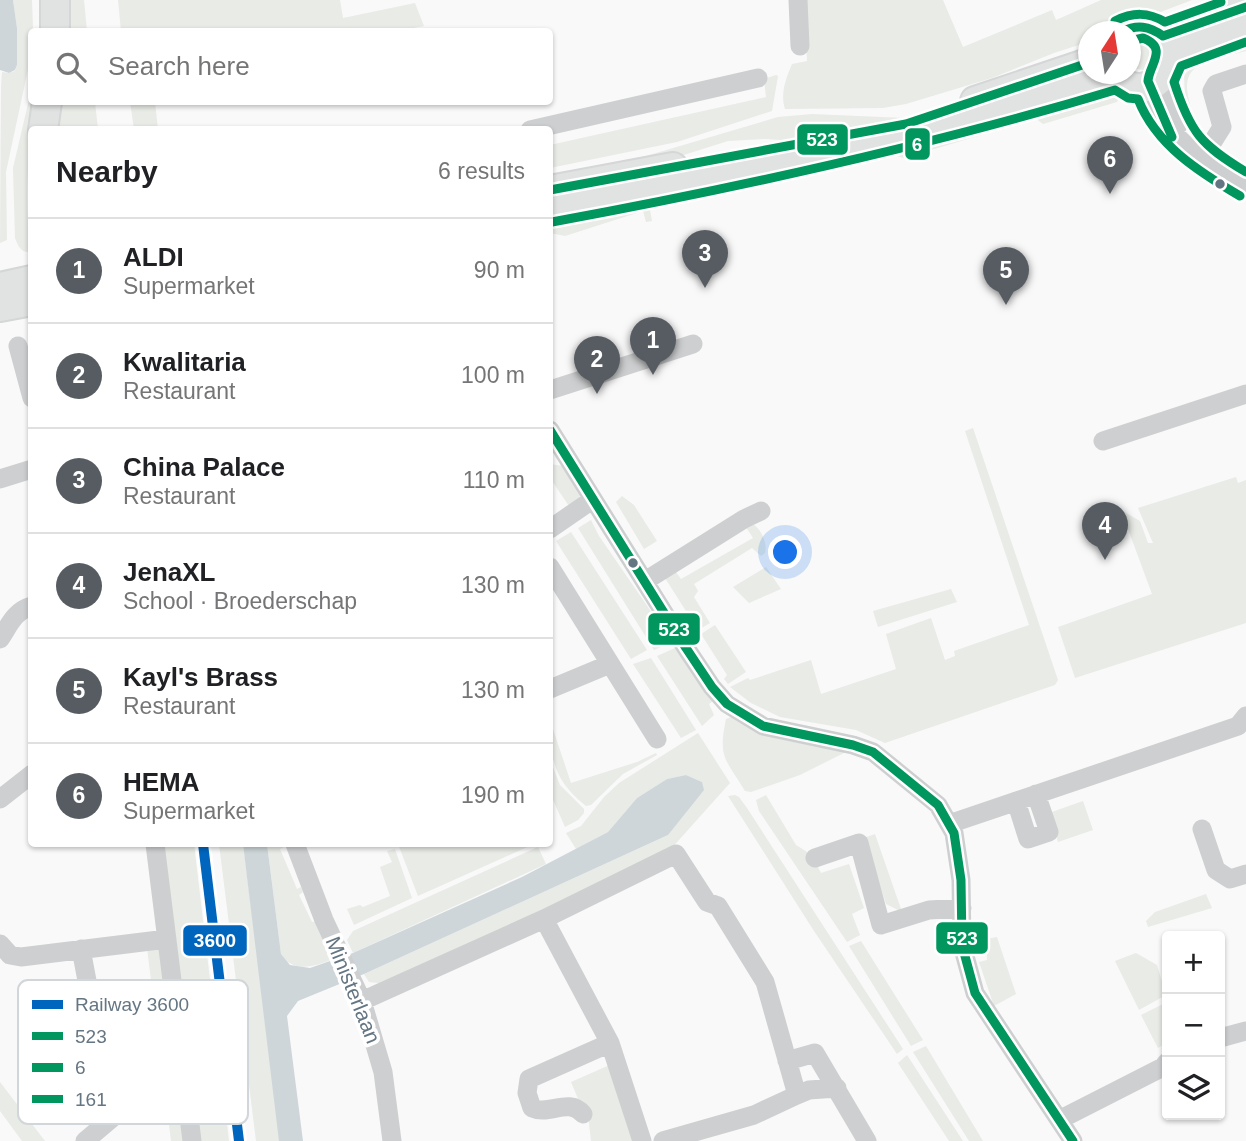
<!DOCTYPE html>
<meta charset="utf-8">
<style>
body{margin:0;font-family:Arial,sans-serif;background:#f2f2f2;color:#202124}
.controls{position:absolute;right:21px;bottom:21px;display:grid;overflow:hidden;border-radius:7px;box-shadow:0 2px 5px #0004}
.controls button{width:63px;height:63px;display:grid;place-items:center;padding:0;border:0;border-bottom:2px solid #e0e0e0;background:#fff;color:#202124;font:35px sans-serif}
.compass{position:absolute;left:1078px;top:21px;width:63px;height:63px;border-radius:50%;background:#fff;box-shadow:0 2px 5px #0004;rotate:12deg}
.you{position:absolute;left:786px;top:553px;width:24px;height:24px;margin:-18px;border:5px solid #fff;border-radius:50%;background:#1a73e8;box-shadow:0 0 0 10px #1a73e833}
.badge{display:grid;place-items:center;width:46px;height:46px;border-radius:50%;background:#565c61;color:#fff;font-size:23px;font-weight:700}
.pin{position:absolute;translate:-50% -58px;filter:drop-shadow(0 2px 4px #0008)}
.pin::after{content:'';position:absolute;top:37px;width:24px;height:21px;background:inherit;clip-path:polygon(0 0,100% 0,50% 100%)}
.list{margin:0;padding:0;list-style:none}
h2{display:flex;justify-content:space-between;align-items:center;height:91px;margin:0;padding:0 28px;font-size:30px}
h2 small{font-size:23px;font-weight:400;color:#757577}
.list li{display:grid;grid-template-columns:46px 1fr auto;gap:21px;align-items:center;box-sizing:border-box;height:105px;padding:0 28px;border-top:2px solid #e0e0e0}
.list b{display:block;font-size:26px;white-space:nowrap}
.list p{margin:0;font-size:23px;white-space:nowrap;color:#757577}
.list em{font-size:23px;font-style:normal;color:#757577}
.icon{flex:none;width:38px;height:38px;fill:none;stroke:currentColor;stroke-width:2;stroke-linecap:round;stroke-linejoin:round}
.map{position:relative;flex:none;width:1246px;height:1141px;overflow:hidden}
.search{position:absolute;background:#fff;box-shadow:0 2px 5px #0004;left:28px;top:28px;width:525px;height:77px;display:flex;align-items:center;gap:18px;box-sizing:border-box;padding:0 24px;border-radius:7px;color:#757577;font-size:26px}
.panel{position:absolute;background:#fff;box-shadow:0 2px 5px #0004;left:28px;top:126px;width:525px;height:721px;border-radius:7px}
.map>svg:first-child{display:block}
.green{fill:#e8ebe6}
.water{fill:#ced6d9}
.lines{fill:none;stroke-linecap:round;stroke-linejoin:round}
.secondary-casing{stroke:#d5d6d7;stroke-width:32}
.street{stroke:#cecfd0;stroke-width:19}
.secondary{stroke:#e1e2e2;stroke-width:28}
.bus-1-casing{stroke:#fff;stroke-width:14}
.bus-2-casing{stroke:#fff;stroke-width:14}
.bus-3-casing{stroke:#fff;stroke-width:14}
.bus-1{stroke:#00965e;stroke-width:9}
.bus-2{stroke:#00965e;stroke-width:9}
.bus-3{stroke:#00965e;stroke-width:9}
.rail-1-casing{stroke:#fff;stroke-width:16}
.rail-1{stroke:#0065bd;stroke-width:10}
.bus-dot{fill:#657683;stroke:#fff;stroke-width:2.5}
.labels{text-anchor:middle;stroke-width:7;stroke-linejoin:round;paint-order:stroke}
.street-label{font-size:21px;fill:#657683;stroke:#fff}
.key{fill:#fff;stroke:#d1d6da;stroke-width:2}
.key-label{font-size:19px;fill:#657683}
.line-badge{stroke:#fff;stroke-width:2.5}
.badge-label{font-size:19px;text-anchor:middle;font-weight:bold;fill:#fff}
</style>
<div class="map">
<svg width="1246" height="1141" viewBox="0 0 1246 1141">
<rect width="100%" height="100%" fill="#f9f9f9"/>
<path class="green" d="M13,0H32L33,29L30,60L6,172L7,240L0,243L1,86L2,72L9,73L15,71L17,65V28Z
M63,0H84L87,31H64Z
M118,0H340L343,18L415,3L424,26L392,32L121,31Z
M804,0H943L963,47L1052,10L1056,20L1101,0H1192L1158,13L1147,10L1132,12L1121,15L1104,31L1088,32V42L1054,53L992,78L906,104L883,108L785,109C780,94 786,78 792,64L807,61Z
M1128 55a15 15 0 1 1 30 0a15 15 0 1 1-30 0Z
M1246,45V51C1231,55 1211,58 1197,67C1174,81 1197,121 1204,140H1199C1186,121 1185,97 1184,75L1197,62Z
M776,75L778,76L772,111L677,142L550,168V145L766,97L764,79Z
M31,91L32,102H38C26,151 25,201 30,252C21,253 18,246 15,238L13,168Z
M1115,93L1120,96L1117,102L1043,124L1031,115Z
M57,102H95L98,129L52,130Z
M130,102H155L158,129H134Z
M812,114L905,118L888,124L794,141L766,139L728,141L649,166L550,180V175L646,156L778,117Z
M997,122L988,133L904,158L882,152Z
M711,187L712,194L650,210L652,221L646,222L643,211L565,236L550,233V226L564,219Z
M973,428L1058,680L1055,685L885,743L856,730L780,717L751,703L730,687L748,678L750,680L811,660L821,694L896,669L886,634L931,618L945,660L955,656L954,651L1029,625L965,431Z
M550,464L563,466L580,496L575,505L569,506L550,478Z
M1236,477L1238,483L1246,480V623L1075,678L1058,627L1152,594L1121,510L1140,521L1148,543H1153L1138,508Z
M622,496L634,505L657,541L644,549L616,502Z
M591,520L599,536L672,642L654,650L578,528Z
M753,524C761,529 768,544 765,553L761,556L752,548L694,584L698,591L694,597L710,623L698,630L665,578L676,572L681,579L753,538L746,527Z
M571,532L647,650L631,659L556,541Z
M766,567L781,589L749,603L733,587Z
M951,589L957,602L878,627L873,611Z
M715,625L746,672L728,684L724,679L727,675L701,634Z
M675,648L713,701L709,704L714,715L702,726L657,656Z
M651,658L696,730L681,738L633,664Z
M731,717C766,741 805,743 846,752L800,775L751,792L745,791C725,758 718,758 726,719Z
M550,720L571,783L637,762L656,753L657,755L623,774L591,805L586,806C555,782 549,758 550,720Z
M698,733L730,783L670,850L381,987L378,983L369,982L364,974L668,835L702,782L686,775L667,779L637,798L608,832L576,849L566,833L581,826L604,797L619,783Z
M550,760L560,785L584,809V813L578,820L565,827L550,793Z
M735,795L739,797L747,808L903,1049L897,1054L814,931L728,796Z
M766,795L796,845L812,855L821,873L849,864L864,908L852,914L860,935L847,942L759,811L756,800Z
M1083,801L1093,830L1058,842L1049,813Z
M875,834L902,912L886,904L864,838Z
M163,844H194L229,1141H199Z
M219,844H243L281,1141H256Z
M267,844H283L284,847L280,849L297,889L301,887L303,892L299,895L312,922L317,921L333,959C316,966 293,974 281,954Z
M398,844H534L418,896Z
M538,847L546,864L353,953L347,940L353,931Z
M395,849L412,898L354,925L347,909L360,905L363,907L390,896L380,867L392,862L387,851Z
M1206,894L1212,908L1148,927L1146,921L1155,912Z
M997,937L1016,994L994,1006L979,962L987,960L986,939Z
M861,941L923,1040L911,1046L849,946Z
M147,948H160L183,1141H171Z
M1136,953L1157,965L1166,995L1139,1010L1115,961Z
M1167,1002V1043L1158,1048L1141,1015Z
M926,1046L983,1141H969L913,1052Z
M907,1055L963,1141H949L898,1063Z
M612,1064L633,1141H591L587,1106H581L571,1082Z
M0,1082L45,1141H22L0,1111Z"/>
<path class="water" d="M0,0H13L17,28V65L15,70L9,73L0,70Z
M686,775L702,782L704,790L668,835L364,974L298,1001L287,1016L303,1141H279L243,844H267L281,954L290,965L310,968L353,953L522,877L608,832L637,798L667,779Z"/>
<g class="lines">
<defs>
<path id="secondary" d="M55,0V32
M1163,36L1246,7
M1171,57L1246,29
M1115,74C1146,117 1200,49 1152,28C1142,23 1131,25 1121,32
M975,101L1088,63
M43,130L47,102
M550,190L673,167
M550,210C741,176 931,135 1117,77
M0,287L32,280
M0,307L32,301"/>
</defs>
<use href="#secondary" class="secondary-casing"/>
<path class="street" d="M798,0L800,46
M1160,79L1179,124
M1147,87C1160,135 1206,162 1246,186
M530,130L758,78
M1202,159L1222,127L1212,91L1216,84L1246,74
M18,346L32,398
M550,390L693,344
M550,430L686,648L712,687L727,704L763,726L853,745L873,752L938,805L954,833L961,880L962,945L975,993L1073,1141
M1103,441L1246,394
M0,479L32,469
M550,529L592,500
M550,567L657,739
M645,581L744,519L761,511
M0,639C9,626 14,611 32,606
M550,689L610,664
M0,799L32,774
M1016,801L1028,839L1049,832L1036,794
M949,824L1238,726L1246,716
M1202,829L1216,870L1230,879L1246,874
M155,844L192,1141
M295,844L324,920L362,1001L383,1072L392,1141
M815,858L859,843L881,925L929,910L962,908
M544,919L610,1043L642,1141
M0,944L10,955L21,957L167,939
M81,949L88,986L97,1074L108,1085L161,1080
M362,1001L544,919L676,854L707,902L718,906L765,982L797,1095L809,1090L837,1088
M1220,1038L1246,1031
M787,1061L815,1053L867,1141
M583,1114C569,1097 549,1116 532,1108L527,1093L529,1079L610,1043
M1059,1120L1163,1067L1167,1062
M85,1141L124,1108L129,1084
M663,1141L754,1115L797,1095"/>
<use href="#secondary" class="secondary"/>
<defs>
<path id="bus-1" d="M1122,32C1137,24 1149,26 1163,36L1246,7
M550,190L906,124L1088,63
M550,430L686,648L712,687L727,704L763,726L853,745L873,752L938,805L954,833L961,880L962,945L975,993L1073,1141"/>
<path id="bus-2" d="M1130,41L1143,38C1169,48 1149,65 1148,81L1172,137
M552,222C742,187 930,146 1115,90L1128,98L1138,99C1156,145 1199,172 1240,196"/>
<path id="bus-3" d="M1115,21C1133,12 1148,12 1165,22L1221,2
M1246,42L1181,66L1174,82C1190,132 1201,145 1246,172"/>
</defs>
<use href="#bus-1" class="bus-1-casing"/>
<use href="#bus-2" class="bus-2-casing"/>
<use href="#bus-3" class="bus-3-casing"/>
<use href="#bus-1" class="bus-1"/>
<use href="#bus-2" class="bus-2"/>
<use href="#bus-3" class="bus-3"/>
<defs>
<path id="rail-1" d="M203,844L239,1141"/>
</defs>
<use href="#rail-1" class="rail-1-casing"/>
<use href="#rail-1" class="rail-1"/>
</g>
<g class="bus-dot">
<circle cx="1220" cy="184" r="6"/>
<circle cx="633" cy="563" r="6"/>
</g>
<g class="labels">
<g class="street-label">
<text transform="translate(353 990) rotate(68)" y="7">Ministerlaan</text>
</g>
</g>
<rect x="18" y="980" width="230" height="144" rx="10" class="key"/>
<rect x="32" y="1000" width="31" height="9" fill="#0065bd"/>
<rect x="32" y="1032" width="31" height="8" fill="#00965e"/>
<rect x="32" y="1063" width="31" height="9" fill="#00965e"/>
<rect x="32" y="1095" width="31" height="8" fill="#00965e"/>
<g class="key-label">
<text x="75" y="1011">Railway 3600</text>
<text x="75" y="1043">523</text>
<text x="75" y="1074">6</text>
<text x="75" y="1106">161</text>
</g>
<g class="line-badge">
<rect x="796" y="123" width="53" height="33" rx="7" fill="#00965e"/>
<rect x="904" y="127" width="27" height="34" rx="7" fill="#00965e"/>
<rect x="647" y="612" width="54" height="34" rx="7" fill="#00965e"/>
<rect x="935" y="921" width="54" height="34" rx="7" fill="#00965e"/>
<rect x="182" y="924" width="66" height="33" rx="7" fill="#0065bd"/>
</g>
<g class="badge-label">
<text x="822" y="146">523</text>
<text x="917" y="151">6</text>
<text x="674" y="636">523</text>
<text x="962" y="945">523</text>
<text x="215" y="947">3600</text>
</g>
</svg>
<div class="controls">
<button>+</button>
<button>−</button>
<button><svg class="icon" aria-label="layers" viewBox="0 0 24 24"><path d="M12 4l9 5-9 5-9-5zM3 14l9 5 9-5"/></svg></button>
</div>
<svg class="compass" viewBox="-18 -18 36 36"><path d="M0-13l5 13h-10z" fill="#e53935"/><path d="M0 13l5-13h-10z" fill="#757577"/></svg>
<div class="you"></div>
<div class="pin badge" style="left:653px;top:375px">1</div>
<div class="pin badge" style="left:597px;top:394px">2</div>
<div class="pin badge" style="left:705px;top:288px">3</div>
<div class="pin badge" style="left:1105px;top:560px">4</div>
<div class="pin badge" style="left:1006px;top:305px">5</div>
<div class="pin badge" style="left:1110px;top:194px">6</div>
<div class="search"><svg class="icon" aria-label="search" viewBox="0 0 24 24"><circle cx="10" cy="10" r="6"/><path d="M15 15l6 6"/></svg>Search here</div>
<section class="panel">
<h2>Nearby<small>6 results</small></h2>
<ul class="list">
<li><span class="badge">1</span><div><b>ALDI</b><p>Supermarket</p></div><em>90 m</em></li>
<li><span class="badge">2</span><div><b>Kwalitaria</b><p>Restaurant</p></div><em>100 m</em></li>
<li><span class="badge">3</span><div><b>China Palace</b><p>Restaurant</p></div><em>110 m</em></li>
<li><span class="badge">4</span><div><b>JenaXL</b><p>School · Broederschap</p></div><em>130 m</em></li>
<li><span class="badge">5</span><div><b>Kayl's Brass</b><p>Restaurant</p></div><em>130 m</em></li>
<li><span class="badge">6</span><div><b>HEMA</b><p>Supermarket</p></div><em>190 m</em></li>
</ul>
</section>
</div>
